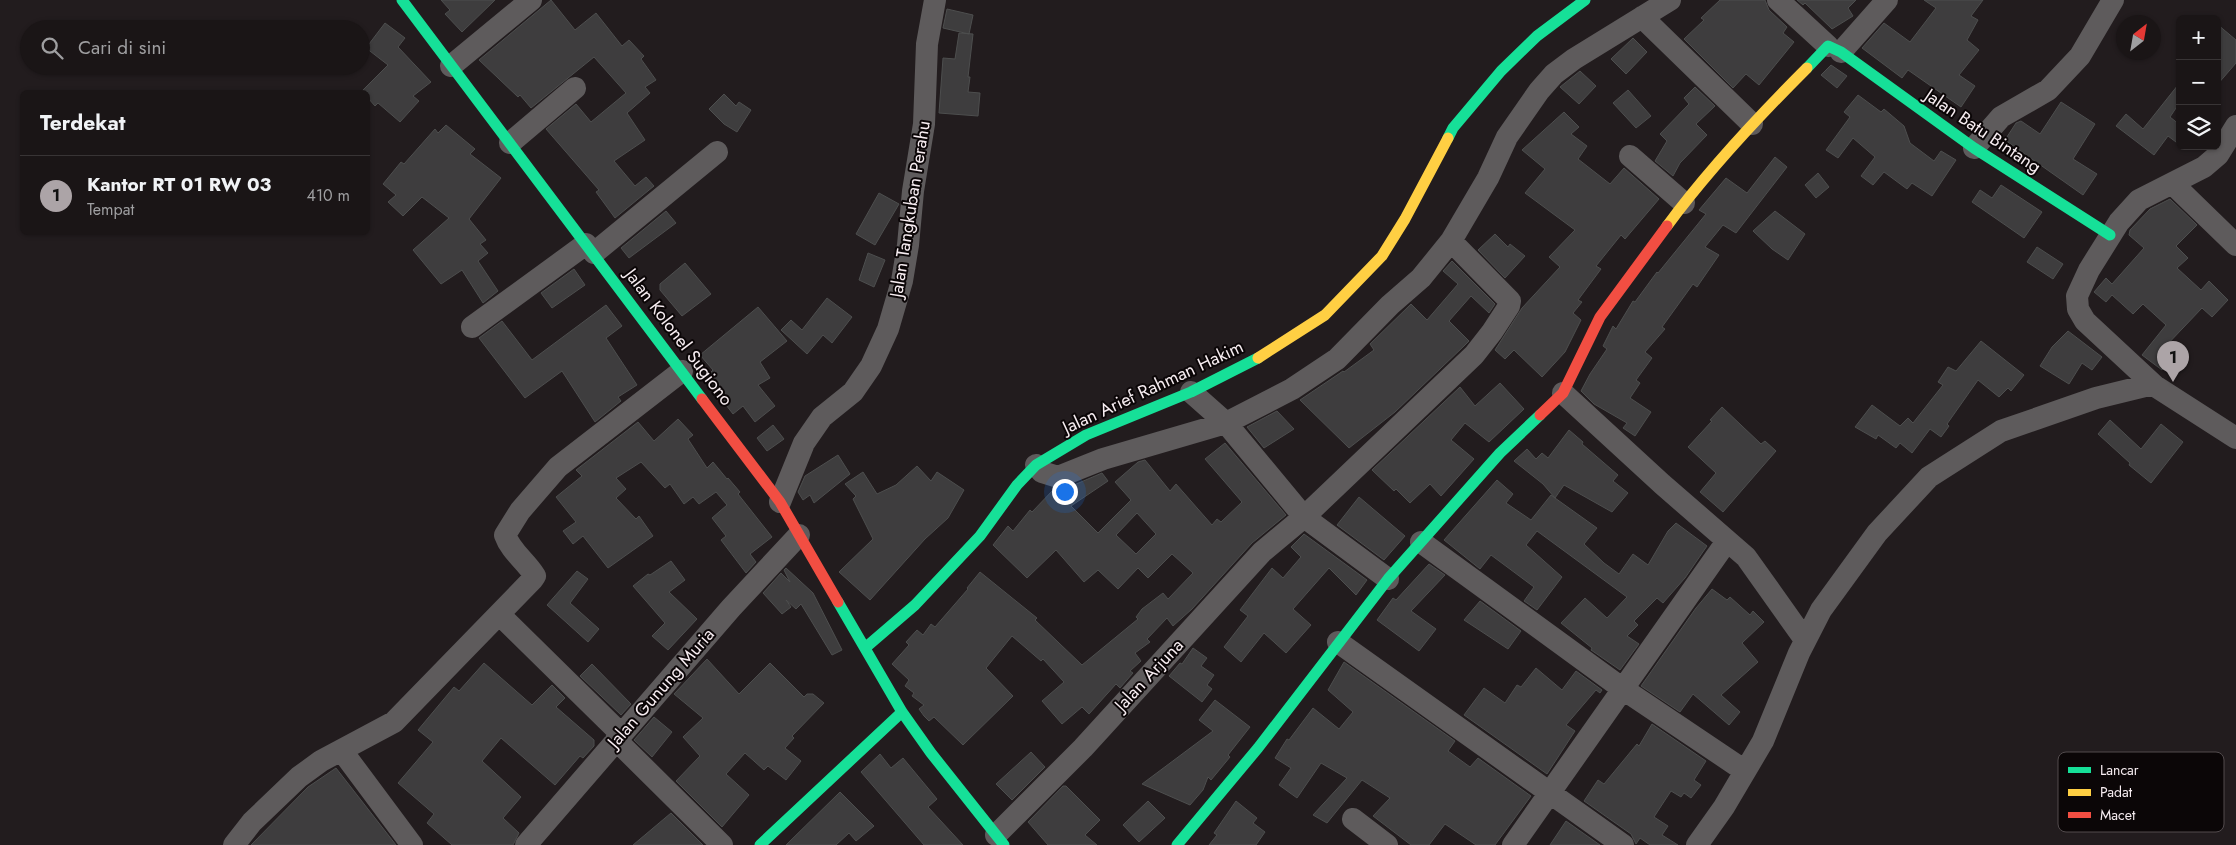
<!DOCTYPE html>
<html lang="id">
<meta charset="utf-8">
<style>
body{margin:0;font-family:Jost,sans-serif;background:#272223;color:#f1f3f6}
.controls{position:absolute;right:15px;top:15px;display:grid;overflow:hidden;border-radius:8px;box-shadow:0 1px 4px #0004}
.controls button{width:45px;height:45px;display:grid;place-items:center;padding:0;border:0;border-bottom:1px solid #383435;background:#1a1516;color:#f1f3f6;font:25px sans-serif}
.compass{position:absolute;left:2116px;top:15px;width:45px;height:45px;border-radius:50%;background:#1a1516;box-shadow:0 1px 4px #0004;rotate:31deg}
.you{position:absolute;left:1064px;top:491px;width:18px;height:18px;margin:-12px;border:4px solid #fff;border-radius:50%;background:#1a73e8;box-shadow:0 0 0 8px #1a73e833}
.badge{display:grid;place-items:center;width:32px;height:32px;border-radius:50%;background:#aca4a7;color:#111;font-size:16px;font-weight:700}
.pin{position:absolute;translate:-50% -41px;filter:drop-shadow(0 1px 2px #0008)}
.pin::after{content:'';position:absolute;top:26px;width:18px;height:15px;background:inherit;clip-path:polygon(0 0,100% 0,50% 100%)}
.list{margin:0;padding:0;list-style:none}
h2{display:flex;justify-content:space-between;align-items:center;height:65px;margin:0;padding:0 20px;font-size:21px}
h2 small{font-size:16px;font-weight:400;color:#9f9fa1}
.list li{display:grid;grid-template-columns:32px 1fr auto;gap:15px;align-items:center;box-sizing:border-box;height:80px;padding:0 20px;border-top:1px solid #383435}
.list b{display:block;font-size:19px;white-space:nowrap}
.list p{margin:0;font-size:16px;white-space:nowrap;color:#9f9fa1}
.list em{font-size:16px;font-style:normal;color:#9f9fa1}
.icon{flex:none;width:28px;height:28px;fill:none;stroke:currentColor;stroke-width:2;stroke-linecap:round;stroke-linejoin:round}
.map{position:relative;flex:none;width:2236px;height:845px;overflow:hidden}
.search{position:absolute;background:#1a1516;box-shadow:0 1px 4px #0004;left:20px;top:20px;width:350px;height:55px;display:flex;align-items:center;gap:12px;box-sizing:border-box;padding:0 18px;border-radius:28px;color:#9f9fa1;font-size:19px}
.panel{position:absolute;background:#1a1516;box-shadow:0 1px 4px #0004;left:20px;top:90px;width:350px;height:145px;border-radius:8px}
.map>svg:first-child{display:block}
.building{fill:#3e3d3e;stroke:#4d4e4e;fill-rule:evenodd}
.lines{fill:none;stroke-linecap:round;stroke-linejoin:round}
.street{stroke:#5e5b5c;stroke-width:22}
.fast{stroke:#16e098;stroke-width:11}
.slow{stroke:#ffcf43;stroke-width:11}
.jam{stroke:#f24e42;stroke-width:11}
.labels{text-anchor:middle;stroke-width:4;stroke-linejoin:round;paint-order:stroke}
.street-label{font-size:18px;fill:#f7edf1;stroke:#0b0607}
.key{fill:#0b0607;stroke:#524b4d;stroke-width:1}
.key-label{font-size:14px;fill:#f7edf1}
</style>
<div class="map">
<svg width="2236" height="845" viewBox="0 0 2236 845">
<rect width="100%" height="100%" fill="#221c1e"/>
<path class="building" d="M441,0H495L462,32L445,14L450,10Z
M551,0L575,30L596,13L622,46L629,40L644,56L641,59L656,80L645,87L650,93L627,113L645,140L614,161L635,186L646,177L654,186L615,218L596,192L599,190L546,129L576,104L591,122L626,93L594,57L531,108L520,95L518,97L479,60Z
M1720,0H1765L1769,10L1787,27L1783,33L1794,42L1759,85L1746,74L1733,88L1684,39L1704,20L1701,18Z
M1797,0H1856L1848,8L1853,16L1832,29L1805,3L1803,5Z
M1924,0H1983L1971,16L1978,20L1967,40L1979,50L1959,75L1975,86L1961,107L1908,70L1902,78L1862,48L1884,23L1910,42L1936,8Z
M947,9L973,15L969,34L943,28Z
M385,23L405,38L398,47L431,82L413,96L419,101L400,122L378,103L375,106L368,98V92H361L388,65L366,48Z
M2217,24L2236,40V63L2217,85Z
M959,33L973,34L968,77H970L968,92L980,93L978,116L939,113L943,58L955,59Z
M1633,38L1647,52L1626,74L1611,59Z
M1831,65L1847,76L1837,88L1821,75Z
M1580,71L1596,86L1579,104L1560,87Z
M2178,85L2180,102L2170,117L2180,125V145L2168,136L2154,155L2116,126L2126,114L2143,129Z
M1695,87L1715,106L1696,124L1707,135L1680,163L1673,176L1655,161L1667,141L1660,134L1689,104L1684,98Z
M1628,90L1651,116L1636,128L1613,103Z
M724,94L736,106L739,102L751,110L737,132L724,124L709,109Z
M1858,95L1881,112L1884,109L1904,126L1910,143L1934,161L1941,151L1956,160L1932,196L1912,183L1907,189L1884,172L1873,185L1861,176L1875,157L1853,138L1838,158L1826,150L1850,117L1844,112Z
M2061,102L2095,124L2073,159L2097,174L2083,195L2005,140L2016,123L2021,121L2040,134Z
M1564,112L1579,127L1571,134L1587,146L1578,159L1610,184L1624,168L1659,199L1625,239L1621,235L1596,266L1601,269L1578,300L1582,302L1573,313L1581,320L1565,352L1542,377L1514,350L1505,359L1495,350L1522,308L1560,267L1549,257L1575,230L1525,193L1545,169L1522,150Z
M446,125L475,149L470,154L501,178L469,219L486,240L480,244L488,253L478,261L498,291L483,303L462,270L441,284L413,250L449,218L422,197L403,216L388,202L396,195L383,184L401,162L404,164L435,129L438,133Z
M1775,157L1787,167L1736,233L1723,225L1705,247L1719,255L1697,287L1693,284L1662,327L1665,329L1645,352L1652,358L1636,380L1640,383L1630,398L1651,412L1635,436L1623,428L1627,423L1594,404L1581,391L1590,374L1607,349L1603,346L1613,326L1616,329L1633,301L1635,302L1657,272L1658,273L1706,214L1699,210L1726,178L1747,193Z
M1818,173L1829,187L1816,198L1805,185Z
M2001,185L2042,212L2024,238L1972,202L1980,190L1992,198Z
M879,193L899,204L875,245L856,234Z
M2170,199L2197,225L2176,246L2188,258L2177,268L2201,290L2209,281L2228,300L2212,317L2202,308L2163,349L2173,356L2162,370L2142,355L2166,325L2143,304L2133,314L2112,295L2106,302L2094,292L2106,278L2112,284L2144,248L2129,235L2130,230L2150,209Z
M666,211L676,223L629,258L621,248Z
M1775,211L1805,234L1788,260L1772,249L1753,231Z
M1495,234L1508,247L1510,244L1525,256L1505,278L1478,250Z
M2037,247L2063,264L2053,279L2027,262Z
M868,253L885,260L874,287L859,280Z
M1452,261L1495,304L1489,313L1471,296L1449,321L1469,341L1464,346L1395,412L1349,448L1300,400L1343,371L1344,372L1374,350L1370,344L1411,304L1427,320L1458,284L1443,271Z
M685,263L711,294L682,316L660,290V284Z
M574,269L585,285L552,308L541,293Z
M827,298L852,317L832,343L823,335L807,354L781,330L791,320L802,330Z
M606,305L622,326L606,338L637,385L618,397L621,401L595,422L562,371L525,398L479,338L502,321L532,360Z
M758,307L787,341L760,362L770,378L758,385L775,406L755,422L743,406L733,414L723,401L728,397L708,375L713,370L700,355Z
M2068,331L2102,357L2092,370L2082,363L2069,384L2040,366L2052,347Z
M1981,341L2024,375L2011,391L2008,388L1999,397L1978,380L1947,424L1949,426L1941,437L1930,429L1912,453L1900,443L1896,448L1878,435L1876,439L1855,427L1872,405L1900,426L1908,418L1913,423L1943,385L1938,382L1948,367L1956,371Z
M1500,383L1524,409L1489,442L1465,423L1451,440L1474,459L1441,496L1430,484L1410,503L1396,489L1394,491L1372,470L1460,387L1475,406Z
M1722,407L1761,444L1765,441L1776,451L1723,512L1700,492L1716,473L1688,447L1712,421L1710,420Z
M1277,411L1294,429L1264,448L1247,427Z
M678,419L693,435L688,439L707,468L713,462L727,479L728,478L740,492L738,494L772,537L750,554L756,562L746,573L721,540L726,536L712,518L727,505L716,492L699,504L693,497L684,504L670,484L665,488L641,462L616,478L626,489L616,498L636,519L639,516L653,536L608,568L583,536L573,544L563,531L576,522L556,497L582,476L576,470L638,422L654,441Z
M2110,420L2141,449L2161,424L2183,442L2151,483L2129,465L2130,463L2098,434Z
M773,425L784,439L767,451L757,438Z
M1569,430L1583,442L1582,444L1618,475L1613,481L1628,493L1612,512L1564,485L1555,498L1597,528L1584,544L1604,563L1619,574L1633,554L1648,565L1668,531L1676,523L1707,546L1685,578L1663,603L1657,598L1634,621L1638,625L1627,636L1639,644L1620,670L1591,650L1592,648L1561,623L1585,598L1607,618L1627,597L1537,531L1526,545L1562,577L1537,610L1524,601L1534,587L1491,555L1480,569L1444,540L1497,480L1513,494L1506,503L1531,520L1551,495L1555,498L1543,484L1514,461L1527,449L1536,459L1542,453L1548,458Z
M1225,443L1286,515L1252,543L1192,609L1173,626L1167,618L1147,639L1150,642L1135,653L1141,661L1130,671L1133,673L1120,688L1116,684L1089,714L1082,707L1062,724L1042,701L1064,682L1043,659L1041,661L1012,636L986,668L1013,696L963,745L934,717L929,721L924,716L919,709L924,705L912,696L914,693L905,686L909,680L892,664L909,645L906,642L917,630L923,635L931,624L935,627L968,589L967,588L980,572L1037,618L1035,620L1082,665L1138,619L1136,617L1142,609L1163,593L1168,599L1193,573L1172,554L1148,578L1138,568L1118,589L1098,570L1084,582L1056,550L1027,578L993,545L1008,526L1013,531L1030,510L1032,512L1054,489L1060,491L1102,473L1108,481L1071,506L1098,533L1131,500L1115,482L1138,462L1145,460L1170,491L1176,484L1212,525L1217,519L1221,522L1242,502L1205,459ZM1137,513L1156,534L1136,554L1116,535Z
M838,455L850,474L814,503L810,495L803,500L798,492L805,476Z
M917,466L931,481L937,472L964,490L948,518L925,539L870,600L839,572L873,539L853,499L856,496L845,484L863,472L877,494L896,485Z
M1359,497L1405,536L1384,560L1337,525Z
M1304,534L1367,580L1356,595L1329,568L1293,609L1311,625L1286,653L1264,633L1241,662L1224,647L1248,616L1240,610L1272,568L1283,578L1301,557L1291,547Z
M671,561L685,580L669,592L697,619L668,650L652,636L665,623L633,586L648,574L650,575Z
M1429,564L1445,575L1411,611L1436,629L1419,651L1377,620L1393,598L1396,600Z
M786,568L813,593L842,650L832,655L801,604L796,609L786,600L791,607L782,614L763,593L781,573L790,582L784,570Z
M577,571L588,579L570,603L599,629L588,642L547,605Z
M1712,589L1727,600L1730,597L1750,615L1753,611L1764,622L1742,643L1758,662L1721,695L1740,712L1729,725L1693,694L1680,712L1641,686L1696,608Z
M1480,601L1521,631L1508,649L1464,620Z
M1193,648L1207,658L1201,666L1214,675L1207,685L1212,689L1202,702L1169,676L1180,663L1182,664Z
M707,659L739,694L770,663L804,697L807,694H813L824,703L792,736L794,738L785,748L801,761L786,780L768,766L764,770L745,753L726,774L749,795L722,827L676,781L700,756L683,737L703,718L674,694Z
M1344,662L1455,741L1448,751L1470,767L1478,758L1531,796L1495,845H1476L1445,824L1429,845H1411L1373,816L1390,798L1362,780L1327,823L1313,815L1347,778L1321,763L1297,798L1279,785L1291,768L1275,758L1287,739L1289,740L1313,708L1339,729L1353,712L1328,690Z
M484,663L532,705L552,685L565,698L556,707L594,740V746L583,758L580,756L555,785L501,738L482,761L521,797L503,818L519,833L513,845H452L427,823L434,814L398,783L433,742L418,730L454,687L459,691Z
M592,664L631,704L621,715L580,676Z
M1536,668L1562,690L1576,671L1602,690L1600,693L1596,690L1566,725L1575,731L1547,774L1464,715L1484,688L1505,703L1517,685L1521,687Z
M1215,700L1250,727L1228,755L1230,757L1211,780L1208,777L1203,790L1190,805L1142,784L1213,731L1199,720Z
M654,717L672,732L652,757L634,740Z
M1652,724L1706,761L1694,780L1701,785L1691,798L1684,793L1681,797L1671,791L1654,817L1668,826L1662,835L1678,845H1650L1640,838L1636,844L1631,834L1584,801L1598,780L1604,784L1637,744L1639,746Z
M1031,752L1045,767L1012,800L996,784Z
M880,754L891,768L903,758L937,799L928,807L963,845H924L861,772Z
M336,768L396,845H251L308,787Z
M1063,786H1066L1100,820L1085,835L1097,845H1048L1028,822Z
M840,792L874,826L856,841L849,833L836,845H786Z
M1148,801L1165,818L1139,842L1123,825Z
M1236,801L1257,818L1253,823L1265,832L1256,845H1209L1217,835L1214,833Z
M671,813L703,845H633Z
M1566,821L1600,845H1550Z"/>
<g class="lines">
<path class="street" d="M1778,0L1828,46
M1642,17L1752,124
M1841,52L1887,0
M451,66L531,0
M510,143L575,88
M1974,148L2001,117L2048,90L2080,56L2113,0
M1630,156L1684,203
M2173,184L2236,245
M594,253L717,152
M472,327L586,244
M2155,386L2085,321L2078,309L2077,296L2089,270L2119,222L2139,200L2204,167L2218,155L2236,126
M1191,392L1226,423L1304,517L1388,579
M1563,393L1662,484L1746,557L1805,640
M1036,465L1042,472L1058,477L1103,459L1226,423L1292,389L1337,359L1390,305L1421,278L1451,241L1488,178L1507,137L1539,91L1554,74L1574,59L1670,0
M780,502L804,443L822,417L853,392L871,366L888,329L902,281L908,245L913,191L924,124L927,44L935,0
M1421,542L1623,689L1745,771
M500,615L621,734
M1338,642L1623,845
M616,740L722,845
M342,751L412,845
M1353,819L1387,845
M996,835L1083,748L1262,552L1304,517L1474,355L1492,332L1509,306L1510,301L1451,241
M234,845L252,822L299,777L321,761L394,722L533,579L535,576C526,561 511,552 505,535L520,511L558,467L682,371
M526,845L731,608L799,535
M1513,845L1727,541
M1697,845L1724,807L1763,741L1799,653L1821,610L1877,533L1929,477L2001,431L2096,398L2145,386H2155L2236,438"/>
<path class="fast" d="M402,0L702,399
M1807,68L1828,46L1841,52L1974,148L2110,235
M1448,138L1453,128L1501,71L1537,36L1585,0
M838,602L902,712L931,753L1004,845
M865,648L915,605L980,536L1017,485L1036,465L1086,435L1191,392L1258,358
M760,845L902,712
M1177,845L1258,748L1388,579L1500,453L1540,415"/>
<path class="slow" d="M1667,226C1709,169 1757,118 1807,68
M1258,358L1325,315L1382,256L1405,219L1448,138"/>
<path class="jam" d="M702,399L780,502L838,602
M1540,415L1563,393L1600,317L1667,226"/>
</g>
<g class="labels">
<g class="street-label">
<text transform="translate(1983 131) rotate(34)" y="6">Jalan Batu Bintang</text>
<text transform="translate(910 209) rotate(-81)" y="6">Jalan Tangkuban Perahu</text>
<text transform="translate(679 337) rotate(53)" y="6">Jalan Kolonel Sugiono</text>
<text transform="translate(1153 387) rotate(-25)" y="6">Jalan Arief Rahman Hakim</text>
<text transform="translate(1149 675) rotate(-47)" y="6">Jalan Arjuna</text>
<text transform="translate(661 688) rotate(-49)" y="6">Jalan Gunung Muria</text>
</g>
</g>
<rect x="2058" y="752" width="166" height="80" rx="8" class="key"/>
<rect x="2068" y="767" width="23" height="6" fill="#16e098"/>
<rect x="2068" y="789" width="23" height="7" fill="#ffcf43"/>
<rect x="2068" y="812" width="23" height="6" fill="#f24e42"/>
<g class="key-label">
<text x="2100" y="775">Lancar</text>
<text x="2100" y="797">Padat</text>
<text x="2100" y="820">Macet</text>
</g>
</svg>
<div class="controls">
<button>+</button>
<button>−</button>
<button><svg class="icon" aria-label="layers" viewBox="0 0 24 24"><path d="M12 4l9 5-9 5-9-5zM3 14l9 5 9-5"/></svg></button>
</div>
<svg class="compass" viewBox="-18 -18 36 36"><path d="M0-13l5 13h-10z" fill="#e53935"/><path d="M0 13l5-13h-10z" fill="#9f9fa1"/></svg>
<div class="you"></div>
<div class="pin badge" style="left:2173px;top:382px">1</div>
<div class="search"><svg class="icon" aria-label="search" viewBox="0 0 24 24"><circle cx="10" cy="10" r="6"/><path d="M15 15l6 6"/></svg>Cari di sini</div>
<section class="panel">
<h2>Terdekat<small></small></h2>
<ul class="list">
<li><span class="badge">1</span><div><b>Kantor RT 01 RW 03</b><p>Tempat</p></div><em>410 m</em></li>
</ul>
</section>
</div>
